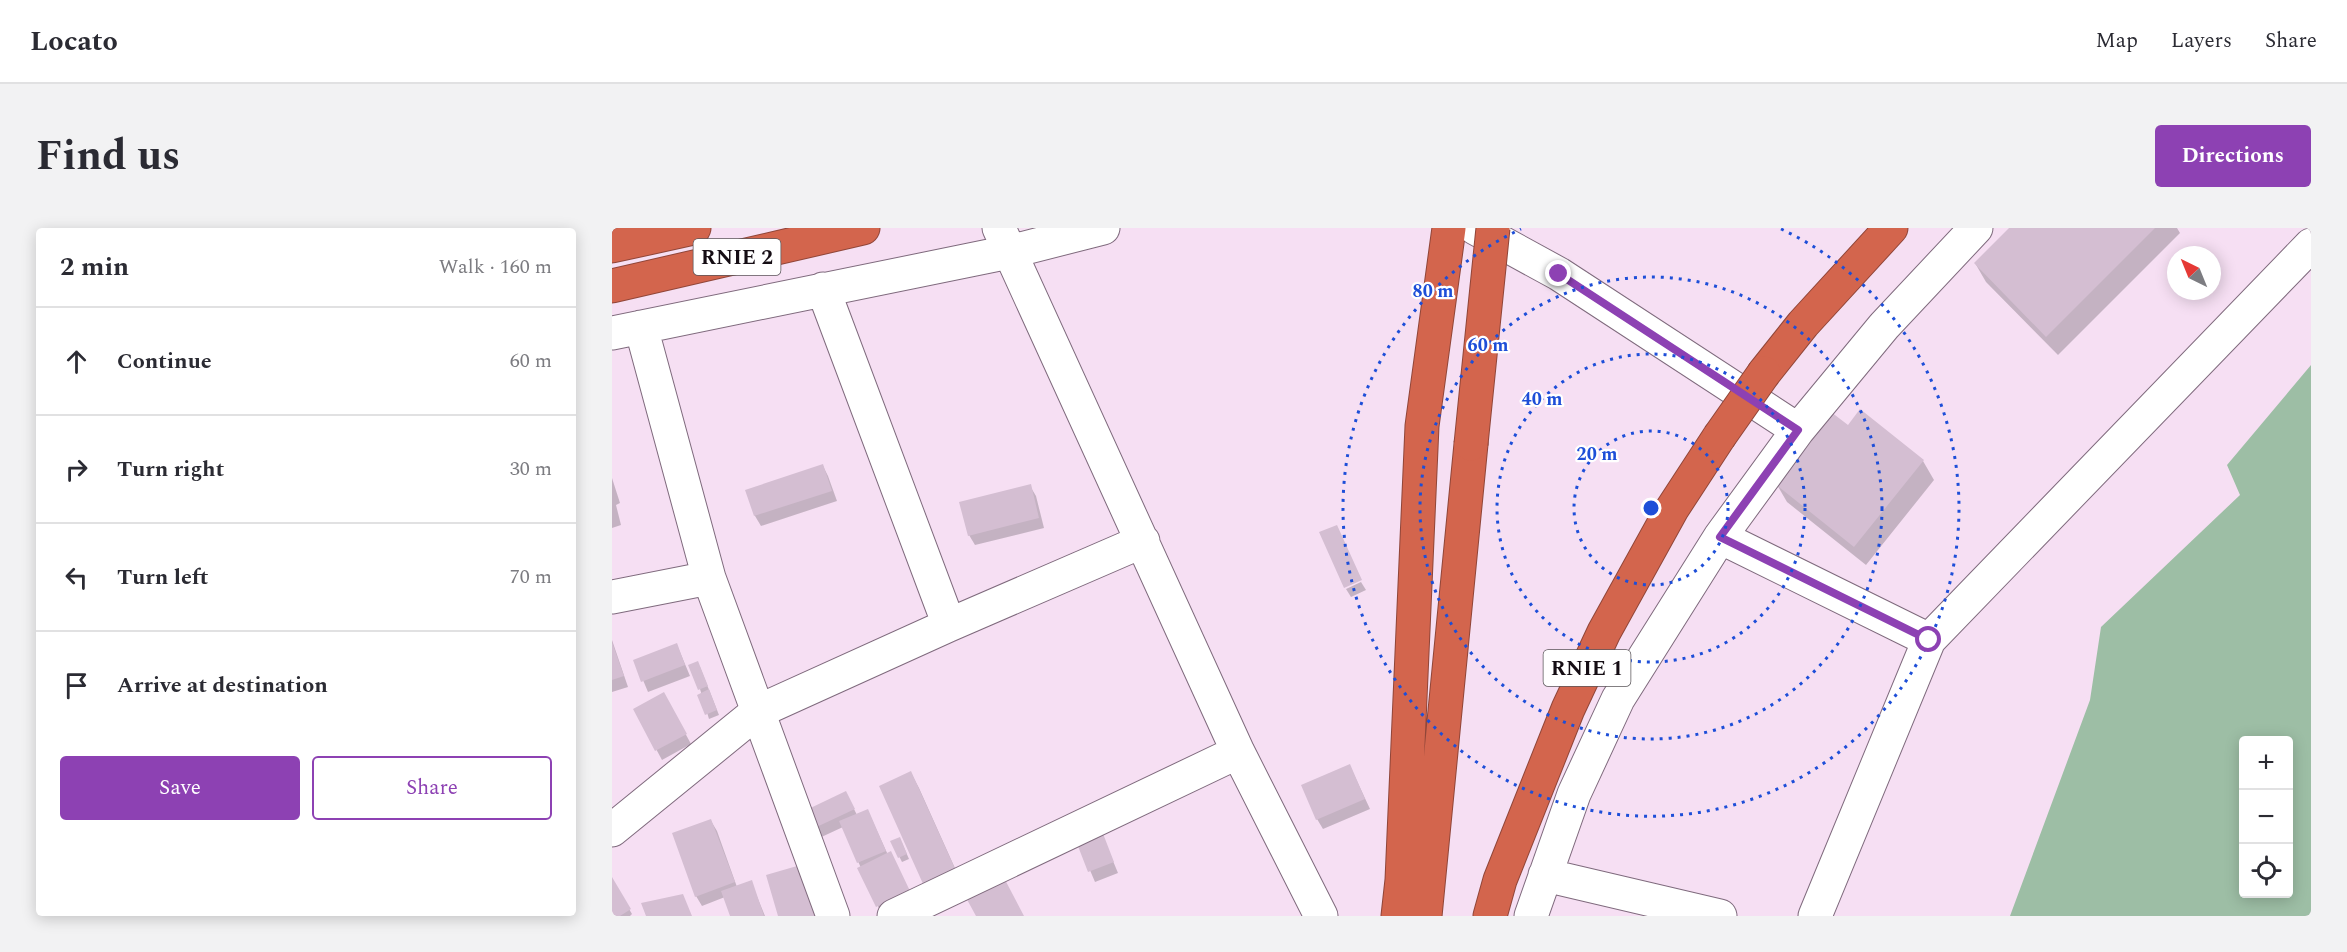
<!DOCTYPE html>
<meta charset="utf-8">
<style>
body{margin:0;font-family:Spectral,serif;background:#f2f2f3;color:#2b2b33}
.controls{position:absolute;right:18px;bottom:18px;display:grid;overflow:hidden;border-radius:6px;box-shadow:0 3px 15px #0003}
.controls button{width:54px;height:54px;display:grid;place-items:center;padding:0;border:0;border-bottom:2px solid #e1e1e2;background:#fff;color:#2b2b33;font:30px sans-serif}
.compass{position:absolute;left:1555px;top:18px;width:54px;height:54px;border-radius:50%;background:#fff;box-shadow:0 3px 15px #0003;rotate:317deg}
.stop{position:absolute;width:18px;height:18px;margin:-14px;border:4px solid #8d41b3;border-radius:50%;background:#fff}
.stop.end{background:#8d41b3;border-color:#fff;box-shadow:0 2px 6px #0008}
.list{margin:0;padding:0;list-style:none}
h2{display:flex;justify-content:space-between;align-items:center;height:78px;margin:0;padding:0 24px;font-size:26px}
h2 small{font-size:20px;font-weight:400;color:#7c7c81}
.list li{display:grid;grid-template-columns:39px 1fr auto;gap:18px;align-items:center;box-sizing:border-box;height:108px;padding:0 24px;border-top:2px solid #e1e1e2}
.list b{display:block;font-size:22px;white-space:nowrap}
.list em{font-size:20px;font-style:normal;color:#7c7c81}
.actions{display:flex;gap:12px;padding:18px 24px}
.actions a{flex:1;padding:14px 0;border:2px solid #8d41b3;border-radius:6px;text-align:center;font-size:21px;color:#8d41b3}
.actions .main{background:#8d41b3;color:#fff}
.icon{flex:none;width:33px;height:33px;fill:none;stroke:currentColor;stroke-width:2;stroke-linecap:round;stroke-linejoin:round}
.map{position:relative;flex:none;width:1699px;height:688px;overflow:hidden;border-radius:6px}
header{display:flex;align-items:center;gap:36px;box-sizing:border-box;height:84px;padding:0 30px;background:#fff;border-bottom:2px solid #e1e1e2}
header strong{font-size:28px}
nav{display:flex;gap:33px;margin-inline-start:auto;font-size:21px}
.intro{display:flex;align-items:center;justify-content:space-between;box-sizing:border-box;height:144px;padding:0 36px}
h1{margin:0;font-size:42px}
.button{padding:15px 27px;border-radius:6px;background:#8d41b3;color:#fff;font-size:21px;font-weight:700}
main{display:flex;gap:36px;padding:0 36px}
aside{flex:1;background:#fff;border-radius:6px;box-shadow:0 3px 15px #0003}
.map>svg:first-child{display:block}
.green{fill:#9dbea5;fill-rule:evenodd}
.shadow{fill:#0003}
.building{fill:#d4bed2}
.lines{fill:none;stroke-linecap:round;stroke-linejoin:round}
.minor-casing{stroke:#7f6a7d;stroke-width:35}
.highway-casing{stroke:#904639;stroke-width:35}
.minor{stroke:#fff;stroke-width:33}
.highway{stroke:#d3654d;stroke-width:33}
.highway-bridge-casing{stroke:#904639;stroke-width:35;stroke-linecap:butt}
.highway-bridge{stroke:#d3654d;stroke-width:33}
.route{stroke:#8d41b3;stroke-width:8}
.ring{fill:none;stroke:#1d4ed8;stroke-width:3;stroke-dasharray:3 6}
.labels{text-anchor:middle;stroke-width:4.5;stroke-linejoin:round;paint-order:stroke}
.shield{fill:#fff;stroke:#5b565a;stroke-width:1.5}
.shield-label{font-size:21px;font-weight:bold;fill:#150d14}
.centre{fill:#1d4ed8;stroke:#fff;stroke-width:3}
.ring-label{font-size:18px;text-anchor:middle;font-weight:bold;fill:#1d4ed8;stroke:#fff;stroke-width:4.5;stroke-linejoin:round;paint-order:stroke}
</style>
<header>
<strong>Locato</strong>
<nav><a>Map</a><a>Layers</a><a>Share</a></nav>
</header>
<div class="intro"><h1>Find us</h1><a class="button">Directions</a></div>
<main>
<aside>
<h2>2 min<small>Walk · 160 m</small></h2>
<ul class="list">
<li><svg class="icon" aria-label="ahead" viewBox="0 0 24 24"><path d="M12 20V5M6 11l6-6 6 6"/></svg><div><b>Continue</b></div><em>60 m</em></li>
<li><svg class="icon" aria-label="right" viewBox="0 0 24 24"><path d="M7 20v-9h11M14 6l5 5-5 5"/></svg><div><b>Turn right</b></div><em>30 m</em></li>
<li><svg class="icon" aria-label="left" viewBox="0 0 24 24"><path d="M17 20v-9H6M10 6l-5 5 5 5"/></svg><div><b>Turn left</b></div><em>70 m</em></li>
<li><svg class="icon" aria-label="arrive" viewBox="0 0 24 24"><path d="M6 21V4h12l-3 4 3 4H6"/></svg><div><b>Arrive at destination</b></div></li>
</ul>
<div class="actions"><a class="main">Save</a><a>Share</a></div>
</aside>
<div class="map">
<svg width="1699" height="688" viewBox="0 0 1699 688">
<rect width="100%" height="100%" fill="#f6dff3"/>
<path class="green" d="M1699,137V688H1398L1478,472L1489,399L1628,267L1615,237ZM1632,512H1676V666H1632Z"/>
<path class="shadow" d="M1399,0H1565L1568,5L1446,127L1374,54L1363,35Z
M1236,199L1311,233L1322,252L1254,337L1175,274L1164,255Z
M211,238L216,248L225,273L149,298L143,288L135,263Z
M0,250L8,275L4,277L9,297L0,300Z
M418,258L424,268L432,300L363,317L357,307Z
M749,354L754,362L739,369L734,361Z
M0,412L16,459L0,464Z
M65,417L78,448L36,464L23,433Z
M88,439L107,487L97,491L88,461Z
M52,466L79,516L50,532L23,482Z
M738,538L758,581L711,601L705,591Z
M299,545L307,560L351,658L269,558Z
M239,575L245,587L256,583L276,627L302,673L271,688L247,641L249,640L231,599L203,612L197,602Z
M99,593L105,603L125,659L139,654L153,688H119L113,669L90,678L84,668Z
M489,604L506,645L483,654L466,614Z
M280,614L290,615L297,631L290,634Z
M0,652L20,686L18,688H4L0,682Z"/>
<path class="building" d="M1397,0H1543L1434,109L1362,35Z
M1248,181L1312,232L1242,319L1162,255L1219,184L1236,197Z
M211,236L220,263L142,288L133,262Z
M419,256L427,290L356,308L347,274Z
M725,297L750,352L732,360L707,304Z
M0,414L12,448L0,452Z
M65,415L73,437L29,454L21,432Z
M86,433L96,458L86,462L76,437Z
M97,461L105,482L93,487L85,467Z
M52,464L75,506L43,523L21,481Z
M738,536L753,571L704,592L689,557Z
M299,543L344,643L312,658L267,558Z
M234,563L243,581L196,603L188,585Z
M256,581L274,623L245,635L227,593Z
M99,591L123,654L83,669L60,605Z
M490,603L502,634L476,644L464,613Z
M288,609L295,626L286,630L278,613Z
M279,623L298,663L264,679L245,640Z
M192,636L208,688H166L154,647Z
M390,646L412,688H364L352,666Z
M0,649L19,681L8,688H2L0,684Z
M140,652L152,688H118L109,663Z
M71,666L80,688H34L29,675Z"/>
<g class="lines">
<defs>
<path id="minor" d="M387,0L626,524L709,688
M863,0L947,46L1186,202
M211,61L337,397
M29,99L97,350L221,688
M0,105L397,24L491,0
M1108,309L1317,412
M0,369L97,350
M0,602L145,484L337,397L531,313
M933,647L1108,688
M282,688L626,524
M919,688L962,566L1006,471L1108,309L1186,202L1272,98L1364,0
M1203,688L1317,412L1699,17"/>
<path id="highway" d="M0,18L82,0
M0,58L251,0
M1152,145L1191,96L1279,0
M786,688L790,652L810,198L837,0
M813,688L859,216
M878,688L888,652L956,481L992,404L1060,281L1107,209"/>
</defs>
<use href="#minor" class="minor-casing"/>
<use href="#highway" class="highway-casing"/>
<use href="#minor" class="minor"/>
<use href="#highway" class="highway"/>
<defs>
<path id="highway-bridge" d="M1107,209L1152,145
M859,216L881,0"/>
</defs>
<use href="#highway-bridge" class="highway-bridge-casing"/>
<use href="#highway-bridge" class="highway-bridge"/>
</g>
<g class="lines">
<path class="route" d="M947,46L1186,202L1108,309L1317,412"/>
</g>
<g class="ring">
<circle cx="1039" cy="280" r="77"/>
<circle cx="1039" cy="280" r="154"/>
<circle cx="1039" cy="280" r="231"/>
<path d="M1169 1A308 308 0 1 1 909 1"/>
</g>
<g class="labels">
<g class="shield">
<rect x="81.5" y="11" width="87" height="36" rx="4.5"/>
<rect x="931.5" y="422" width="87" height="36" rx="4.5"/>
</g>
<g class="shield-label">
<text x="125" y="36">RNIE 2</text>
<text x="975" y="447">RNIE 1</text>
</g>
</g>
<circle cx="1039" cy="280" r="9" class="centre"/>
<g class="ring-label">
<text x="821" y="69">80 m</text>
<text x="876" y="123">60 m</text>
<text x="930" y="177">40 m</text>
<text x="985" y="232">20 m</text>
</g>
</svg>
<div class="controls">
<button>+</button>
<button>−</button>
<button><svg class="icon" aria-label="locate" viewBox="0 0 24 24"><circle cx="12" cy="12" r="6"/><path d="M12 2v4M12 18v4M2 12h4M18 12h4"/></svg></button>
</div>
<svg class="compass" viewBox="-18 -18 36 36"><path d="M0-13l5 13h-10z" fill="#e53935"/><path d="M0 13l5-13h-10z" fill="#7c7c81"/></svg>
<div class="stop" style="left:1317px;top:412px"></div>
<div class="stop end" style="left:947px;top:46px"></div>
</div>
</main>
